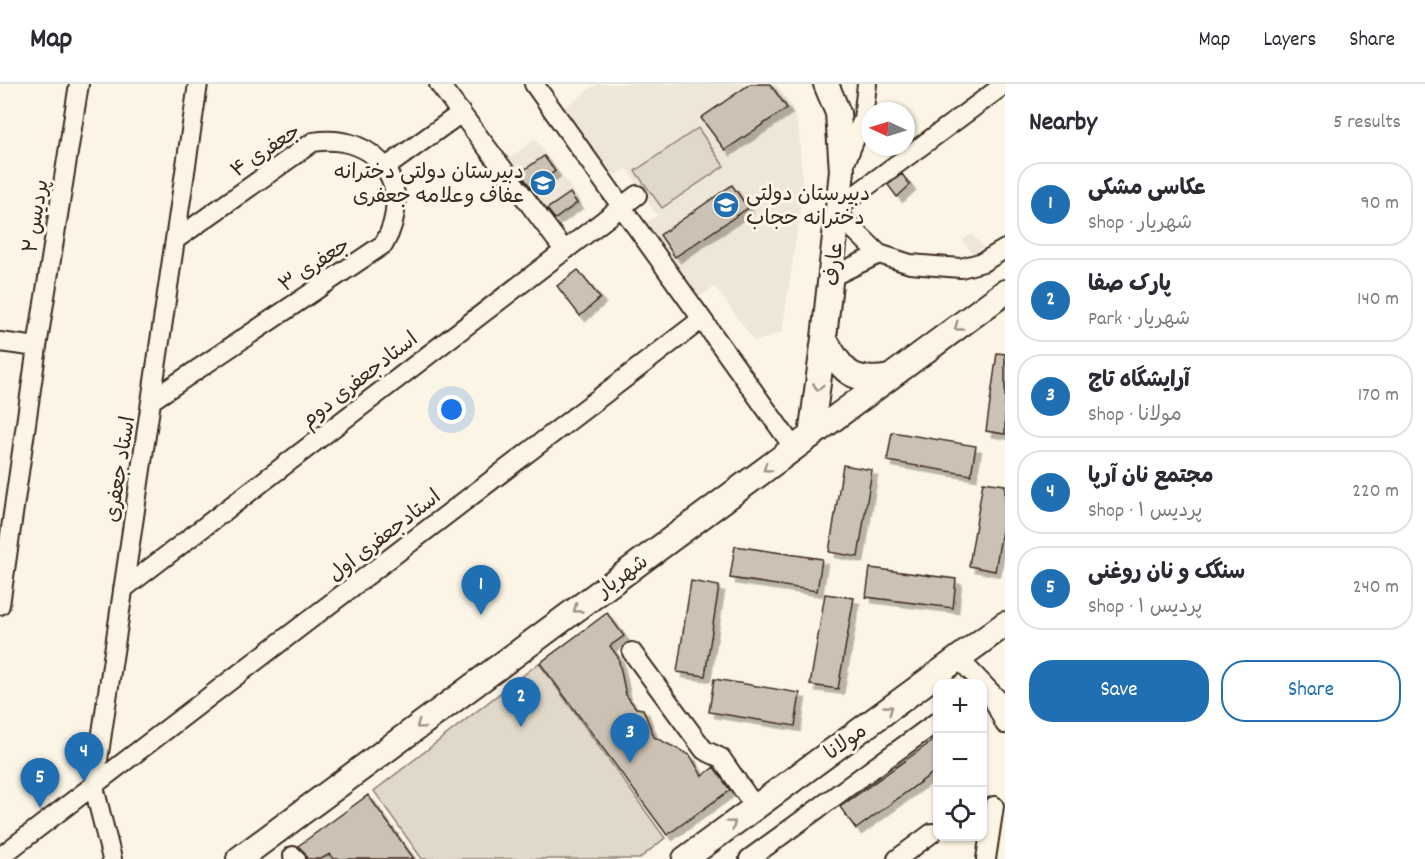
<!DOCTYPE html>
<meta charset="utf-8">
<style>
body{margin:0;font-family:Dekko,"Playpen Sans Arabic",sans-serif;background:#f7f7f7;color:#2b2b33}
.controls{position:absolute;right:18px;bottom:18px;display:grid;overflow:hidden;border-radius:12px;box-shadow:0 2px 4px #0004}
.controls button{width:54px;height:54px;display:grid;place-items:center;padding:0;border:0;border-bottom:2px solid #e1e1e2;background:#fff;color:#2b2b33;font:30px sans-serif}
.compass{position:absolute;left:861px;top:18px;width:54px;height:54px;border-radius:50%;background:#fff;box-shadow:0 2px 4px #0004;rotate:274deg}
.you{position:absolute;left:452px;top:326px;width:21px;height:21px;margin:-15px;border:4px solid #fff;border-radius:50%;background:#1a73e8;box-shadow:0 0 0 9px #1a73e833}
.badge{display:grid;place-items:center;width:39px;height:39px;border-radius:50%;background:#1f6fb2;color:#fff;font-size:20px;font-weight:700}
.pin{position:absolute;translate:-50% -50px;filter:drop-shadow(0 2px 3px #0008)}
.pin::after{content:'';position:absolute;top:32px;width:21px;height:18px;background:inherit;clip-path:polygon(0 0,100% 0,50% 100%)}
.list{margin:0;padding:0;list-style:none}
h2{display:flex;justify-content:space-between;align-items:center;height:78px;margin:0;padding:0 24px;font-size:26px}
h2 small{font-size:20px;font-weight:400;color:#7c7c81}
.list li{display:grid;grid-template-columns:39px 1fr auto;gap:18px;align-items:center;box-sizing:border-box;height:84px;margin:0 12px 12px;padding:0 12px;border:2px solid #e1e1e2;border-radius:24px}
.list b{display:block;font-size:22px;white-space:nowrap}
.list p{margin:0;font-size:20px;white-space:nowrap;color:#7c7c81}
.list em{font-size:20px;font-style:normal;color:#7c7c81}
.actions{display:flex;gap:12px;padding:18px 24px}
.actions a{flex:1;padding:14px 0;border:2px solid #1f6fb2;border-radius:24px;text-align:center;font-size:21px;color:#1f6fb2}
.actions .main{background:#1f6fb2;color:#fff}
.icon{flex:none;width:33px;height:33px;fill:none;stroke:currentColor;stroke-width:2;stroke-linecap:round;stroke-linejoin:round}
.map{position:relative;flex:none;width:1005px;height:775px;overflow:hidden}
header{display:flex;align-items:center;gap:36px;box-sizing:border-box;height:84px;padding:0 30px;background:#fff;border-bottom:2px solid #e1e1e2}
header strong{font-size:28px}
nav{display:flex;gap:33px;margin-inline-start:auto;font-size:21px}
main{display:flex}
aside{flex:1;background:#fff}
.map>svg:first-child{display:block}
.built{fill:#eee6d6}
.green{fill:#e0d8c8;stroke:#8e8173;stroke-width:1.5}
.building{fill:#ccc2b3;stroke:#3b2a1e;stroke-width:1.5;filter:url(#shadow)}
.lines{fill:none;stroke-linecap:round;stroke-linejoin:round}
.minor-casing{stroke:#3b2a1e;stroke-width:22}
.major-casing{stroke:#3b2a1e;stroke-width:28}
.minor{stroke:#fcf5e5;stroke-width:18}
.major{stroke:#fcf5e5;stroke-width:24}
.oneway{stroke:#9c9082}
.labels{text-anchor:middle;stroke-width:6;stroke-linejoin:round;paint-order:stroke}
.street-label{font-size:21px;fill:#3b2a1e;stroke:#fcf5e5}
.poi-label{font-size:21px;fill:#3b2a1e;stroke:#fcf5e5;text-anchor:end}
</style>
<header>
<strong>Map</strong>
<nav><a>Map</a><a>Layers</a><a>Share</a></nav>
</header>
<main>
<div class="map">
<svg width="1005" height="775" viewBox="0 0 1005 775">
<defs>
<filter id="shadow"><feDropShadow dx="5.5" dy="5.5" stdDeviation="0" flood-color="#0004"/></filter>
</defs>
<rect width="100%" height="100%" fill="#fcf5e5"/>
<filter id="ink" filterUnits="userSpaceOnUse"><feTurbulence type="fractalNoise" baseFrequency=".0167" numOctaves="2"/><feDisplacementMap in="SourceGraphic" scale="12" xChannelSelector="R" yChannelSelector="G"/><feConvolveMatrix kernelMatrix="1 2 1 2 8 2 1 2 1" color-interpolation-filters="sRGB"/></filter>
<g filter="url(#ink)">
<path class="built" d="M597,0H776L792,23L799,48L803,109L782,248L755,258L715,203L698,213L644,139L657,132L627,84L614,92L562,25Z
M535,55L582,119L550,141L503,79Z
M972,150L983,163L973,170L962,156Z"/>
<path class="green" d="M698,44L724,82L662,124L635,87Z
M539,579L665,754L639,775H422L374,707Z"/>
<path class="building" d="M750,0H770L787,24L725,66L701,34Z
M544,72L555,87L532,105L520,89Z
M902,90L910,101L897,113L888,101Z
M732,101L748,124L675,173L660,151Z
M570,109L577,119L555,135L547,125Z
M578,186L600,214L580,232L557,202Z
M997,269L1005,270V350L986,347Z
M892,348L976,362L971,391L887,377Z
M843,381L872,386L858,473L829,468Z
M983,398L1005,401V429L995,487L969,482Z
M735,462L822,475L817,507L730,494Z
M870,484L956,495L953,524L866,513Z
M691,497L719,502L705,592L677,588Z
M825,510L854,514L838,605L810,601Z
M607,529L624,552L610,562L618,573L626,611L636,624L643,625L654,653L690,671L702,692L714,683L730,706L667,751L540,579Z
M714,595L800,609L795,642L709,628Z
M938,653V685L856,745L840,723Z
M368,711L414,775H333L330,770L321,775H307L304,768L298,762Z"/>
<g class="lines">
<defs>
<path id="minor" d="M439,0L564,166
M534,0L794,364
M385,84L461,29
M843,84L863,35L867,0
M839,123L1005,0
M838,130L879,170L910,180L961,184L983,178L1005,165
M831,193L879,170
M0,258L37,263
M152,316L384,160C416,103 378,48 313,58L175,156
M123,505L637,111
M0,521L37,263L79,0
M632,568L704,666L721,674L755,723
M958,574L1005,623
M992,613L1005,640
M293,772L296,775
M0,773L702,235
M112,775L94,703L198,0
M749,775L938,637
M897,775L932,749
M986,775L994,722"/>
<path id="major" d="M824,254C842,287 851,300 890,293
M811,352L824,254L842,87L838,29L826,0
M239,775L1005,208
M685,775L1005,540"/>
</defs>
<use href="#minor" class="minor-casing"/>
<use href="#major" class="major-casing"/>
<use href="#minor" class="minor"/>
<use href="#major" class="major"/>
</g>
<defs><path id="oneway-chevron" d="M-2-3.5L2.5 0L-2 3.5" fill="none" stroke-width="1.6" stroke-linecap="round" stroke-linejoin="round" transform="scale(1.5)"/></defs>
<g class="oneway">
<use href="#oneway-chevron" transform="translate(958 243) rotate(144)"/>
<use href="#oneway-chevron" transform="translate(818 303) rotate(98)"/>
<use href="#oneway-chevron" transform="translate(767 384) rotate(144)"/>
<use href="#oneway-chevron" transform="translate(577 525) rotate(144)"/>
<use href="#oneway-chevron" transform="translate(889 625) rotate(-36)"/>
<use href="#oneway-chevron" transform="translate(420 641) rotate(143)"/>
<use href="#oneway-chevron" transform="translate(732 740) rotate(-37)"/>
</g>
</g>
<defs>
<symbol id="school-disc" viewBox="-11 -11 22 22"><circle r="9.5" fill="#1f6fb2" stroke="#fcf5e5"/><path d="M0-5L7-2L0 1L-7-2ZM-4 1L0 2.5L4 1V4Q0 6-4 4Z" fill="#fff"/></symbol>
</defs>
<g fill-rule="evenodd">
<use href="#school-disc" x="528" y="84" width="30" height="30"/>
<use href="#school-disc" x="711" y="106" width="30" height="30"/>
</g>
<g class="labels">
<g class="street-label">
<text transform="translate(265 66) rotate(-34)" y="7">جعفری ۴</text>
<text transform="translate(35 132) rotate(-81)" y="7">پردیس ۲</text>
<text transform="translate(314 180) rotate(-34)" y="7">جعفری ۳</text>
<text transform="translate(833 180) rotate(-84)" y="7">عارف</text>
<text transform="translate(359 295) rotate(-38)" y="7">استادجعفری دوم</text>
<text transform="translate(119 385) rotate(-81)" y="7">استاد جعفری</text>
<text transform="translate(384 451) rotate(-38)" y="7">استادجعفری اول</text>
<text transform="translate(622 491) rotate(-36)" y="7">شهریار</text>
<text transform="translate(845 657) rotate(-36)" y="7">مولانا</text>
</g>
<g class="poi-label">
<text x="524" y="94">دبیرستان دولتی دخترانه<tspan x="524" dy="24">عفاف وعلامه جعفری</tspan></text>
<text x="746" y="116" text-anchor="start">دبیرستان دولتی<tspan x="746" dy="24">دخترانه حجاب</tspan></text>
</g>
</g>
</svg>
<div class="controls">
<button>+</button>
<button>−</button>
<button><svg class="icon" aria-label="locate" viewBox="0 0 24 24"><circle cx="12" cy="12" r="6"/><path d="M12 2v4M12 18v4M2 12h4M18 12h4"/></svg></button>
</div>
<svg class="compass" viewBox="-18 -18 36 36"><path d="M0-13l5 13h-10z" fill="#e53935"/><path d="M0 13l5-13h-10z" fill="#7c7c81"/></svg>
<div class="you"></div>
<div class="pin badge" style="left:481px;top:531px">1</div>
<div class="pin badge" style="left:521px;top:643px">2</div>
<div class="pin badge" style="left:630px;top:679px">3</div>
<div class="pin badge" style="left:84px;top:698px">4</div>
<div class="pin badge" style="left:40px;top:724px">5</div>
</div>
<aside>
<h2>Nearby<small>5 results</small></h2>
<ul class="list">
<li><span class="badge">1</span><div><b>عکاسی مشکی</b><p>Shop · شهریار</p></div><em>90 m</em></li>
<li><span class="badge">2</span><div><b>پارک صفا</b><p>Park · شهریار</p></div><em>140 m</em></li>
<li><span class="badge">3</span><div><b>آرایشگاه تاج</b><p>Shop · مولانا</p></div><em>170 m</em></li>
<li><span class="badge">4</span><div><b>مجتمع نان آرپا</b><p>Shop · پردیس ۱</p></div><em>220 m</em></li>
<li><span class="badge">5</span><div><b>سنگک و نان روغنی</b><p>Shop · پردیس ۱</p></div><em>240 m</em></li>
</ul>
<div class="actions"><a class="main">Save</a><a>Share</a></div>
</aside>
</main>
